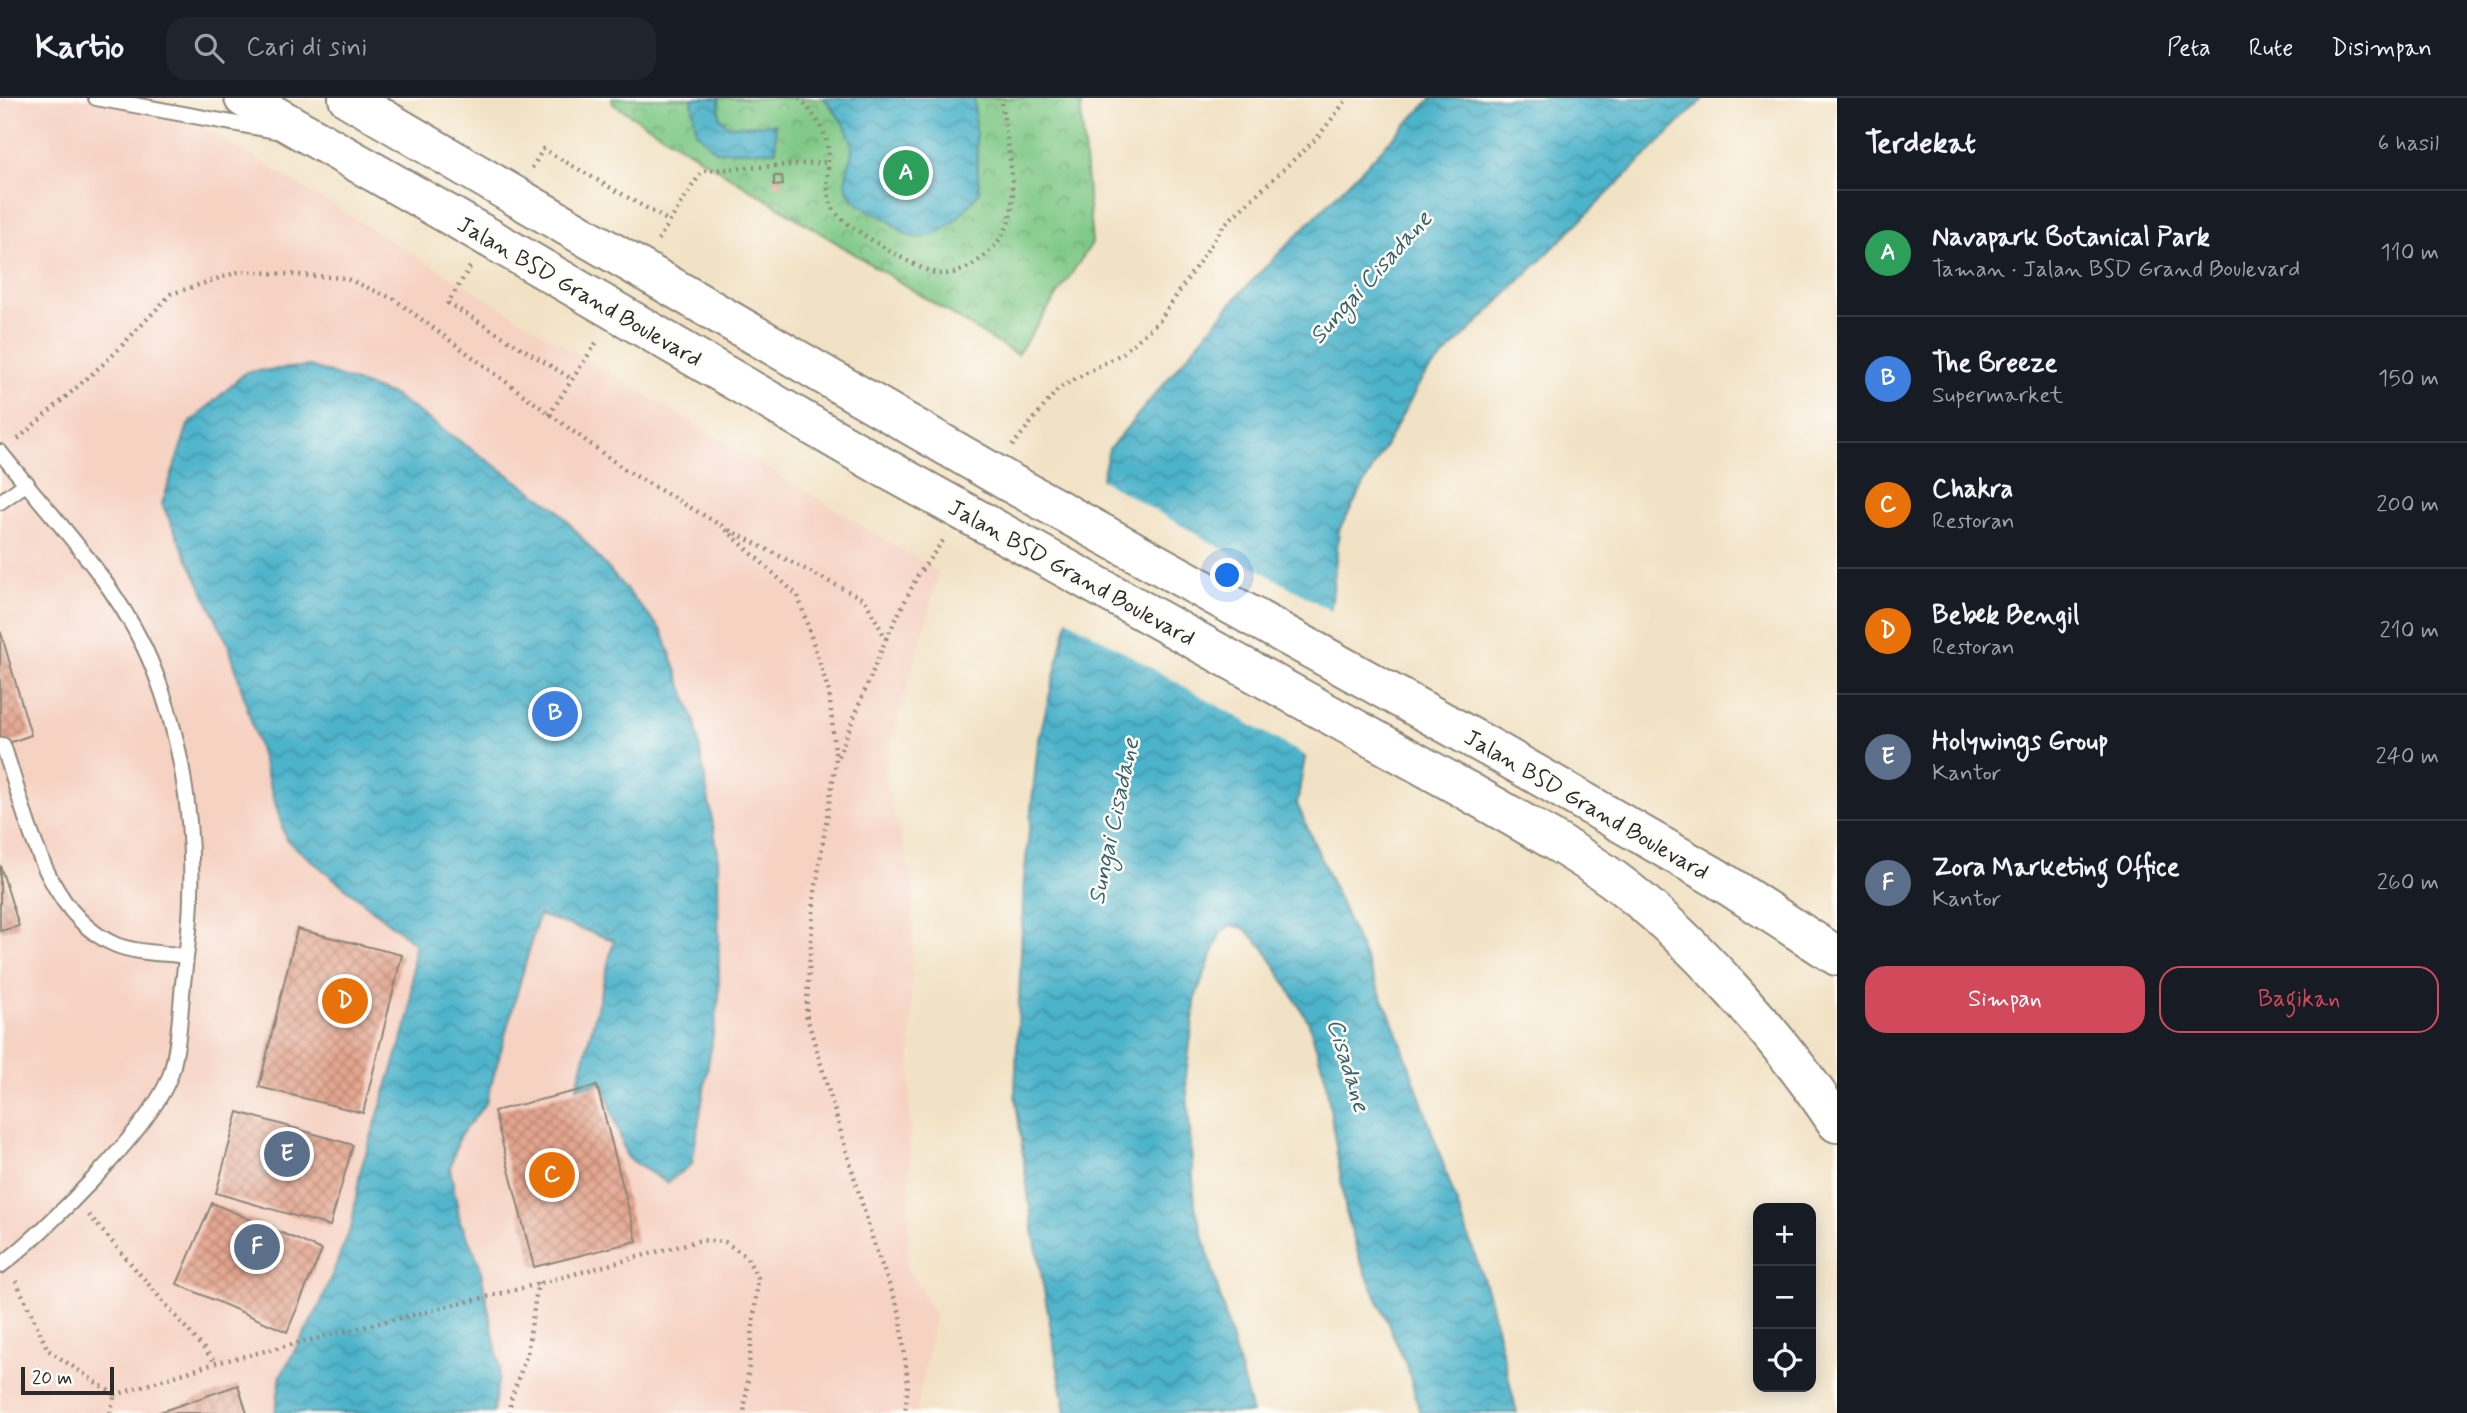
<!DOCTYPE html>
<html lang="id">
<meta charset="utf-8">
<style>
body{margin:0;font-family:Mynerve,sans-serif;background:#20242c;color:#f1f3f6}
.controls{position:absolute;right:21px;bottom:21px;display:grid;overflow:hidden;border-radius:14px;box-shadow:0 4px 18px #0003}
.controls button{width:63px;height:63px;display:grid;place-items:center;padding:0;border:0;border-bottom:2px solid #363941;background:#171b24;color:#f1f3f6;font:35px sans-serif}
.scale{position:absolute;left:21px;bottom:18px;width:93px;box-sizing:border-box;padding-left:7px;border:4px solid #2b2b2b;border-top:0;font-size:19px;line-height:24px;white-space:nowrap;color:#2b2b2b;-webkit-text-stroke:5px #fdfcf7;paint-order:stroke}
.you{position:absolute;left:1228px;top:478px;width:24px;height:24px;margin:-18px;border:5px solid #fff;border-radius:50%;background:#1a73e8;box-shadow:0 0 0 10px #1a73e833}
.badge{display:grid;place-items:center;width:46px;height:46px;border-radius:50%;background:#d1495b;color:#fff;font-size:23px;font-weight:700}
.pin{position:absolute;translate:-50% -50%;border:4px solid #fff;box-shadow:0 2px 7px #0006}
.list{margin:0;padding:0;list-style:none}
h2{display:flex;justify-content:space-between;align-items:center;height:91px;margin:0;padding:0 28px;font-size:30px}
h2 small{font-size:23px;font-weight:400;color:#9ea1a6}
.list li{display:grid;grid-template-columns:46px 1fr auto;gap:21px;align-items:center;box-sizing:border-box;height:126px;padding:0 28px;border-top:2px solid #363941}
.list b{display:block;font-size:26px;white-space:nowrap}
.list p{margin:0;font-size:23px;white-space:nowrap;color:#9ea1a6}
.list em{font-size:23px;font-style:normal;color:#9ea1a6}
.actions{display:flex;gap:14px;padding:21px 28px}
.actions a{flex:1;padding:16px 0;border:2px solid #d1495b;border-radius:21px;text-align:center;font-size:24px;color:#d1495b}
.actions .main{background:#d1495b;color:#fff}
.icon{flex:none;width:38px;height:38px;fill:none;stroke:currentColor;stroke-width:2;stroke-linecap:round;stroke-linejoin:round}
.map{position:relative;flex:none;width:1837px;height:1315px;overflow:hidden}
header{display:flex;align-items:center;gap:42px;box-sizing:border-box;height:98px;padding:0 35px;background:#171b24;border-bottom:2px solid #363941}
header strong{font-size:33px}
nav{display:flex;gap:38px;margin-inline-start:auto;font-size:24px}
.search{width:490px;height:63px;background:#20242c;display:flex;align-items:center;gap:18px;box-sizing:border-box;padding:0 24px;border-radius:21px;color:#9ea1a6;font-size:26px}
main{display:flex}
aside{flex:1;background:#171b24}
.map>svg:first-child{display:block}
.built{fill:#f6d2c3}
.park{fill:url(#park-crowns);stroke:#547a58;stroke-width:2}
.water{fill:url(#water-waves);stroke:#3b6f7a;stroke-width:2}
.pier{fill:#f2e2c5}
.building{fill:url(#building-cross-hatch)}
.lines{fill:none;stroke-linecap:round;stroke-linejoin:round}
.service-casing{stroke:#8e8678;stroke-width:18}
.primary-casing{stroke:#8e8678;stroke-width:42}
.path{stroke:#8e8678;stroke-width:4.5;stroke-dasharray:2 5;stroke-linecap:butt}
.service{stroke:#fff;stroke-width:14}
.primary{stroke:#fff;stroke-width:38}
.primary-bridge-casing{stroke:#8e8678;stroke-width:42;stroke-linecap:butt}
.primary-bridge{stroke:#fff;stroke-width:38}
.labels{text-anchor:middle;stroke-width:5;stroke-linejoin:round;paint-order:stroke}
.street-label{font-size:23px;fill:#2b2b2b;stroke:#fdfcf7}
.water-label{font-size:24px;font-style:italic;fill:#38616b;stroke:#fdfcf7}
</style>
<header>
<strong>Kartio</strong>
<div class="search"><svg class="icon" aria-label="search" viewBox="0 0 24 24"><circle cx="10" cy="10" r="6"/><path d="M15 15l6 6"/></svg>Cari di sini</div>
<nav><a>Peta</a><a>Rute</a><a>Disimpan</a></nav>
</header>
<main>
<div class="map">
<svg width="1837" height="1315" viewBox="0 0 1837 1315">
<defs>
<pattern id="park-crowns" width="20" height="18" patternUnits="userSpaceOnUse" patternTransform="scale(1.75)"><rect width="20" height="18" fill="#7ec885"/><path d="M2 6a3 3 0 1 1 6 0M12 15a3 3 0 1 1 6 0" fill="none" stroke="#67a36d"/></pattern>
<pattern id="water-waves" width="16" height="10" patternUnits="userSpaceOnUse" patternTransform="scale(1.75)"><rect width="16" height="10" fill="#4bb3ca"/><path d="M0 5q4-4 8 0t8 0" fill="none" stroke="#3f92a4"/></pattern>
<pattern id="building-cross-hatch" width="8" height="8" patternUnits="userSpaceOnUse" patternTransform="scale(1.75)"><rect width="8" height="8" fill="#e4a68f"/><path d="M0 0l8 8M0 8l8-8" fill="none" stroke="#b98775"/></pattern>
</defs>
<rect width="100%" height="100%" fill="#fdfcf7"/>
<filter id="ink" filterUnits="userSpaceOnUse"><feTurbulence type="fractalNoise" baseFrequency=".0143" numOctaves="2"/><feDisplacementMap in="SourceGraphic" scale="14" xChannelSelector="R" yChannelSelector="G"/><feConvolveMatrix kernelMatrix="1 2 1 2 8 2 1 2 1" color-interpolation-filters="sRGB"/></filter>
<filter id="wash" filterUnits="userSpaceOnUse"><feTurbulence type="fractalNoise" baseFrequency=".00686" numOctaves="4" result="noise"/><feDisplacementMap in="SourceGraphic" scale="28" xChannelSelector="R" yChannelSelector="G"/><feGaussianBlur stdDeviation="1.57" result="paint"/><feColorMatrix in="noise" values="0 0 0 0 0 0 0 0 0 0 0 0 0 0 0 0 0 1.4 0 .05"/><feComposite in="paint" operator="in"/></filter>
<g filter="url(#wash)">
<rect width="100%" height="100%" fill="#f2e2c5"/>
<path class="built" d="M0,0H155L939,474L884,676L913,786L908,1170L935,1217L916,1315H0Z"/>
<path class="park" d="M612,0H1080L1092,145L1017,257L613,6Z"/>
<path class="water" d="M692,0H719L720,20L729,28L775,26L776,53H716L696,34Z
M824,0H974L979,94C965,114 939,147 910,138C900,135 893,123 883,119C871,113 855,107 848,94C842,81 851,65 852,52C852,31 835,15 824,0Z
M1432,0H1704L1423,279L1339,432L1332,501L1297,706L1397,933L1488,1195L1517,1315H1420L1408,1271L1360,1162L1346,1114L1325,978L1308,923L1264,850L1244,830L1231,827L1221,834L1196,898L1186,978L1195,1108L1252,1315H1066L1032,1125L1015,996L1024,782L1038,645L1109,351L1242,193Z
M310,268L395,298L556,410L662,533L695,624L718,755L719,900L692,1066L667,1085L627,1060L603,985L577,989L614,842L539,817L486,1005L459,1039L450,1070L460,1123L479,1164L500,1270L493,1315H275L281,1277L320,1207L352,1126L360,1074L410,916L414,845L286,742L229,548L162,406L188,327L246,274Z"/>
<path class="pier" d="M1098,380L1333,514L1309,660L1063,519Z"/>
<g id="blocks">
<path class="building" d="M774,78H782L783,87L774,88Z
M1,535L31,637L0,648V536Z
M0,767L19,828L0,833Z
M297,831L402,857L363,1015L259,989Z
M597,988L637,1143L534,1169L494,1013Z
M238,1014L353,1047L330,1128L216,1095Z
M212,1105L322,1152L287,1234L177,1186Z
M238,1287L247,1315H157Z"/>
</g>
</g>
<g filter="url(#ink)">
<use href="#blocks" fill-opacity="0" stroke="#8e8678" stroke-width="2"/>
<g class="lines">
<defs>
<path id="service" d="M96,0L276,33
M0,354C51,418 108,475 144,549C179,623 194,716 191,797C191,827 186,857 183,886C180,915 179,948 171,975C155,1026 44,1135 0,1168
M0,404L27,385
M3,647C26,714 44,817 116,847C136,855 164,855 186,858"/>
<path id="primary" d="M244,0L488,139
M348,0L515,98
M1494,652L1715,779L1837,858
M1466,692C1516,721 1567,748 1613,781C1692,839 1783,944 1837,1025"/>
</defs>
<use href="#service" class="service-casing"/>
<use href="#primary" class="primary-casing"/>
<path class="path" d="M800,0C809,12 822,26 826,41C833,65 819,98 839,118C854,133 916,171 936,175C965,182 1002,148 1009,123C1019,90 1005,35 1001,0
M532,70L543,51L669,123
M658,142L702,73L829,64
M470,169L448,205L572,281
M549,317L598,242
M18,341L110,260L171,196L241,173L345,180L394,201L624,371L722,428L798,498L829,594L836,663L814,800L806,916L874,1146L900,1215L908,1286L905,1315
M1012,348L1059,290L1123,255L1160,222L1224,127L1317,40L1348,0
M729,432L865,502L886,541L837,661
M886,541L918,477L945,440
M89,1117L216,1265
M16,1183L48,1252L115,1297
M115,1297L216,1265L511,1193L701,1142L725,1144L746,1158L758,1180L744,1315
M110,1315L115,1297
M510,1315V1304L527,1256L538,1184"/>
<use href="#service" class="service"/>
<use href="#primary" class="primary"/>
<defs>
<path id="primary-bridge" d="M515,98L1007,383L1494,652
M488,139L885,370L1466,692"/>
</defs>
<use href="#primary-bridge" class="primary-bridge-casing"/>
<use href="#primary-bridge" class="primary-bridge"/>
</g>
</g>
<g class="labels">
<g class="street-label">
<text transform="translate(580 193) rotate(30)" y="8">Jalan BSD Grand Boulevard</text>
<text transform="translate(1072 474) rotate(29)" y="8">Jalan BSD Grand Boulevard</text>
<text transform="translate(1587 706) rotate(30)" y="8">Jalan BSD Grand Boulevard</text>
</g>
<g class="water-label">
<text transform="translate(1370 179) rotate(-48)" y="8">Sungai Cisadane</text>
<text transform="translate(1113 723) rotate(-78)" y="8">Sungai Cisadane</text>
<text transform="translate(1349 967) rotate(73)" y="8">Cisadane</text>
</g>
</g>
</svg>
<div class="controls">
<button>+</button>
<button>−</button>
<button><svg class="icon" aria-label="locate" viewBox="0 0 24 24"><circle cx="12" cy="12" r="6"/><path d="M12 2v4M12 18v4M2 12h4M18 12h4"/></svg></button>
</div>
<div class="scale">20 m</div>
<div class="you"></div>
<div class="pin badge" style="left:906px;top:75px;background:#2e9e5b">A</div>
<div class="pin badge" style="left:555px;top:616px;background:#3f7fe0">B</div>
<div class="pin badge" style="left:552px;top:1077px;background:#e8710a">C</div>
<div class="pin badge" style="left:345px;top:903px;background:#e8710a">D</div>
<div class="pin badge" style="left:287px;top:1056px;background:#5c6f8a">E</div>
<div class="pin badge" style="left:257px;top:1149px;background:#5c6f8a">F</div>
</div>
<aside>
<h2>Terdekat<small>6 hasil</small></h2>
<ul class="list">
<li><span class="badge" style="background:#2e9e5b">A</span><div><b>Navapark Botanical Park</b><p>Taman · Jalan BSD Grand Boulevard</p></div><em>110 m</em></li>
<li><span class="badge" style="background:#3f7fe0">B</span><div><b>The Breeze</b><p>Supermarket</p></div><em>150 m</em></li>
<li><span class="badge" style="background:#e8710a">C</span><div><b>Chakra</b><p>Restoran</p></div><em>200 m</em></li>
<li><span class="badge" style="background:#e8710a">D</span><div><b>Bebek Bengil</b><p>Restoran</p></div><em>210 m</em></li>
<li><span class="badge" style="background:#5c6f8a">E</span><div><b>Holywings Group</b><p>Kantor</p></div><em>240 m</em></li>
<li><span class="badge" style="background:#5c6f8a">F</span><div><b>Zora Marketing Office</b><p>Kantor</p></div><em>260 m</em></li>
</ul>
<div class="actions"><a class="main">Simpan</a><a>Bagikan</a></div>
</aside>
</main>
